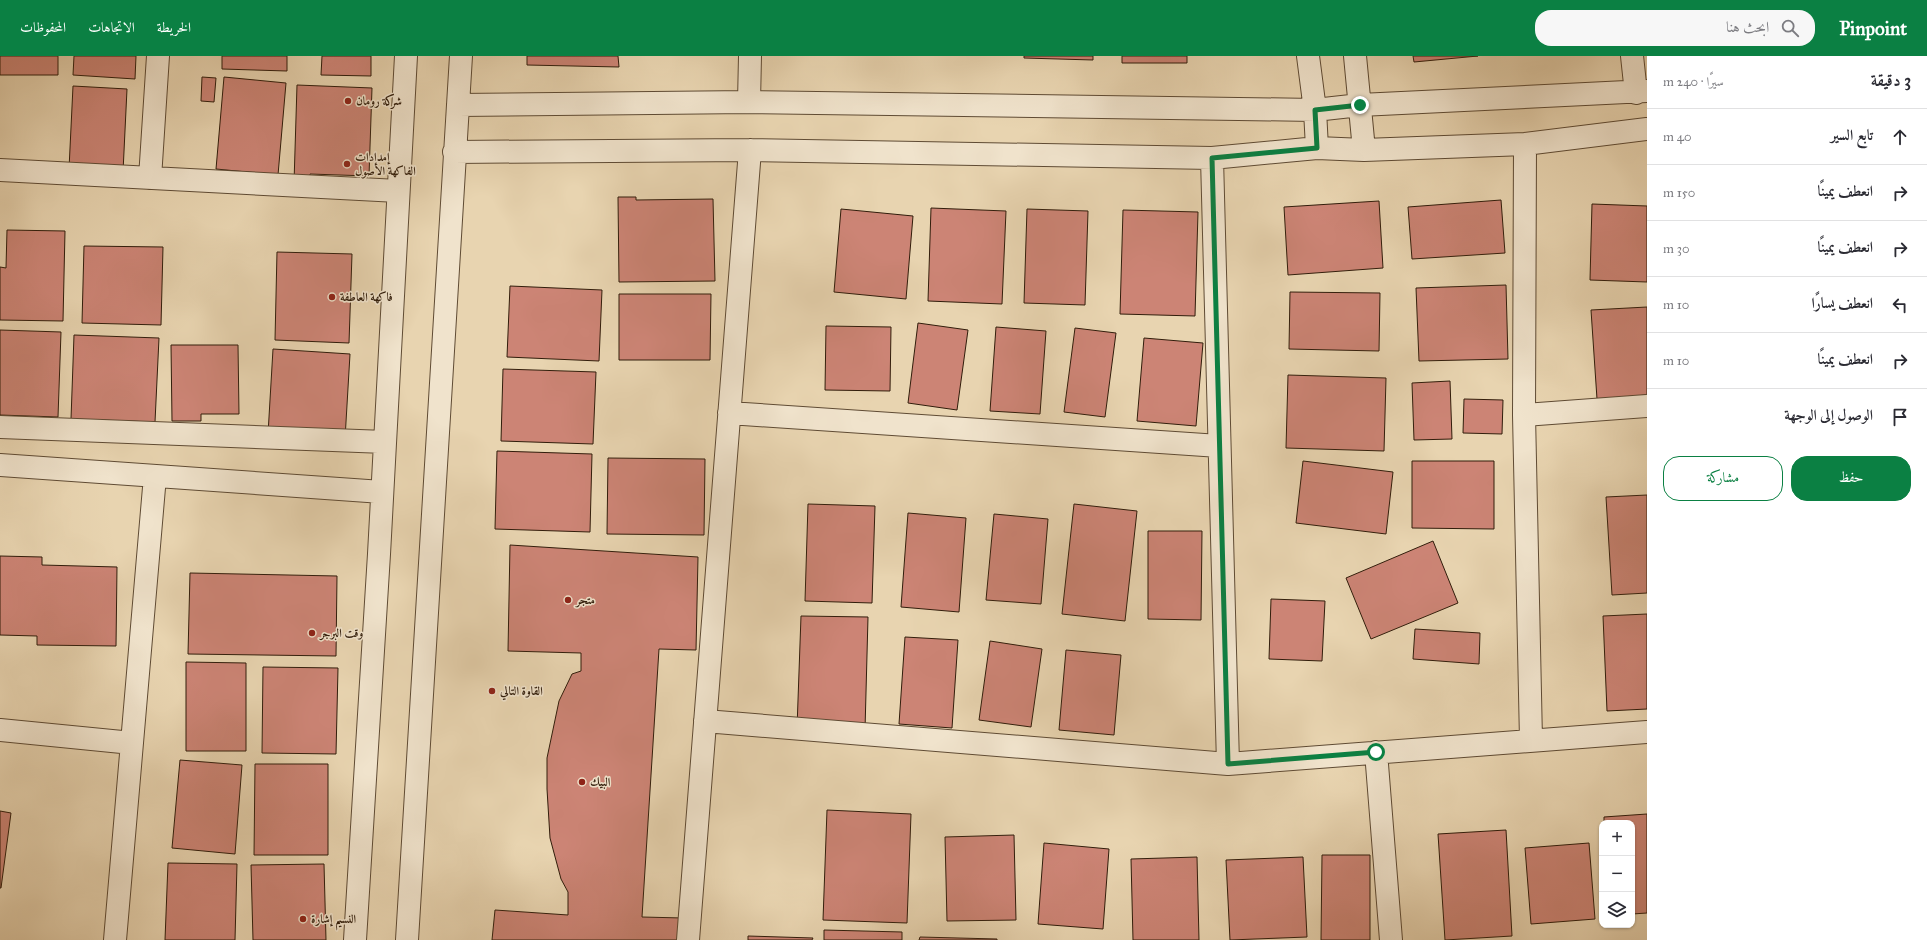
<!DOCTYPE html>
<html lang="ar">
<meta charset="utf-8">
<style>
body{margin:0;font-family:"IM FELL Great Primer",Amiri,serif;background:#f7f7f7;color:#2b2b33;direction:rtl}
.controls{position:absolute;right:12px;bottom:12px;display:grid;overflow:hidden;border-radius:8px;box-shadow:0 1px 3px #0004}
.controls button{width:36px;height:36px;display:grid;place-items:center;padding:0;border:0;border-bottom:1px solid #e1e1e2;background:#fff;color:#2b2b33;font:20px sans-serif}
.stop{position:absolute;width:12px;height:12px;margin:-9px;border:3px solid #0b8043;border-radius:50%;background:#fff}
.stop.end{background:#0b8043;border-color:#fff;box-shadow:0 1px 4px #0008}
.list{margin:0;padding:0;list-style:none}
h2{display:flex;justify-content:space-between;align-items:center;height:52px;margin:0;padding:0 16px;font-size:17px}
h2 small{font-size:13px;font-weight:400;color:#7c7c81}
.list li{display:grid;grid-template-columns:26px 1fr auto;gap:12px;align-items:center;box-sizing:border-box;height:56px;padding:0 16px;border-top:1px solid #e1e1e2}
.list b{display:block;font-size:15px;white-space:nowrap}
.list em{font-size:13px;font-style:normal;color:#7c7c81}
.actions{display:flex;gap:8px;padding:12px 16px}
.actions a{flex:1;padding:9px 0;border:1px solid #0b8043;border-radius:16px;text-align:center;font-size:14px;color:#0b8043}
.actions .main{background:#0b8043;color:#fff}
.icon{flex:none;width:22px;height:22px;fill:none;stroke:currentColor;stroke-width:2;stroke-linecap:round;stroke-linejoin:round}
.map{position:relative;flex:none;width:1647px;height:884px;overflow:hidden;direction:ltr}
header{display:flex;align-items:center;gap:24px;box-sizing:border-box;height:56px;padding:0 20px;background:#0b8043;color:#fff}
header strong{font-size:19px}
nav{display:flex;gap:22px;margin-inline-start:auto;font-size:14px}
.search{width:280px;height:36px;background:#f7f7f7;display:flex;align-items:center;gap:10px;box-sizing:border-box;padding:0 14px;border-radius:16px;color:#7c7c81;font-size:15px}
main{display:flex}
aside{flex:1;background:#fff}
.map>svg:first-child{display:block}
.building{fill:#cc8475;stroke:#311d0b}
.lines{fill:none;stroke-linecap:round;stroke-linejoin:round}
.minor-casing{stroke:#5f4b34;stroke-width:24}
.minor{stroke:#f0e3cc;stroke-width:22}
.route{stroke:#0b8043;stroke-width:5}
.poi-dot{fill:#8f2418;stroke:#f0e3cc;stroke-width:1.5}
.labels{text-anchor:middle;stroke-width:3;stroke-linejoin:round;paint-order:stroke}
.poi-label{font-size:12px;font-weight:bold;fill:#311d0b;stroke:#f0e3cc;text-anchor:start}
</style>
<header>
<strong>Pinpoint</strong>
<div class="search"><svg class="icon" aria-label="search" viewBox="0 0 24 24"><circle cx="10" cy="10" r="6"/><path d="M15 15l6 6"/></svg>ابحث هنا</div>
<nav><a>الخريطة</a><a>الاتجاهات</a><a>المحفوظات</a></nav>
</header>
<main>
<aside>
<h2>3 دقيقة<small>سيرًا · 240 m</small></h2>
<ul class="list">
<li><svg class="icon" aria-label="ahead" viewBox="0 0 24 24"><path d="M12 20V5M6 11l6-6 6 6"/></svg><div><b>تابع السير</b></div><em>40 m</em></li>
<li><svg class="icon" aria-label="right" viewBox="0 0 24 24"><path d="M7 20v-9h11M14 6l5 5-5 5"/></svg><div><b>انعطف يمينًا</b></div><em>150 m</em></li>
<li><svg class="icon" aria-label="right" viewBox="0 0 24 24"><path d="M7 20v-9h11M14 6l5 5-5 5"/></svg><div><b>انعطف يمينًا</b></div><em>30 m</em></li>
<li><svg class="icon" aria-label="left" viewBox="0 0 24 24"><path d="M17 20v-9H6M10 6l-5 5 5 5"/></svg><div><b>انعطف يسارًا</b></div><em>10 m</em></li>
<li><svg class="icon" aria-label="right" viewBox="0 0 24 24"><path d="M7 20v-9h11M14 6l5 5-5 5"/></svg><div><b>انعطف يمينًا</b></div><em>10 m</em></li>
<li><svg class="icon" aria-label="arrive" viewBox="0 0 24 24"><path d="M6 21V4h12l-3 4 3 4H6"/></svg><div><b>الوصول إلى الوجهة</b></div></li>
</ul>
<div class="actions"><a class="main">حفظ</a><a>مشاركة</a></div>
</aside>
<div class="map">
<svg width="1647" height="884" viewBox="0 0 1647 884">
<rect width="100%" height="100%" fill="#e8d4b0"/>
<filter id="stains"><feTurbulence type="fractalNoise" baseFrequency=".005" numOctaves="4"/><feColorMatrix values="0 0 0 0 .2 0 0 0 0 .09 0 0 0 0 .02 0 0 0 .5 -.17"/></filter>
<radialGradient id="worn" r=".72"><stop offset=".6" stop-color="#630" stop-opacity="0"/><stop offset="1" stop-color="#630" stop-opacity=".3"/></radialGradient>
<path class="building" d="M0,0H58V19H0Z
M74,0H136L135,23L73,19Z
M222,0H287V15L222,13Z
M322,0H371V20L321,19Z
M527,0H618L619,11L527,9Z
M1024,0H1093V4L1024,2Z
M1122,0H1187V7H1122Z
M1413,0H1478L1414,6Z
M202,21L216,22L214,46L201,45Z
M224,21L286,27L278,119L216,113Z
M297,29L372,32L369,120L310,118V128L294,127Z
M73,30L127,33L123,116L69,113Z
M618,141H636V144L713,143L715,225L619,226Z
M1501,144L1505,197L1412,203L1408,151Z
M1379,145L1383,212L1288,219L1284,151Z
M1592,148L1647,150V226L1590,224Z
M931,152L1006,155L1002,248L928,245Z
M841,153L913,160L906,243L834,236Z
M1027,153L1088,155L1085,249L1024,247Z
M1123,154L1198,156L1195,260L1120,258Z
M7,174L65,175L63,265L0,264V211L6,212Z
M84,190L163,191L161,269L82,267Z
M277,196L352,198L349,287L275,284Z
M1506,229L1508,303L1419,305L1416,232Z
M510,230L602,234L599,305L507,301Z
M1290,236L1380,237L1379,295L1289,293Z
M619,238H711L710,304H619Z
M1647,251V339L1597,343L1591,254Z
M918,267L968,274L957,354L908,347Z
M826,270L891,271L890,335L825,334Z
M996,271L1046,275L1040,358L990,355Z
M1075,272L1116,277L1105,361L1064,356Z
M0,274L61,276L58,361L0,359Z
M74,279L159,282L155,366L71,363Z
M1144,282L1203,287L1196,370L1137,365Z
M171,289H238L239,358H201V365H172Z
M273,293L350,298L345,383L268,378Z
M503,313L596,316L593,388L501,385Z
M1288,319L1386,322L1384,395L1286,392Z
M1450,325L1452,383L1414,384L1412,327Z
M1464,343L1503,344L1502,378L1463,377Z
M497,395L592,398L590,476L495,473Z
M608,402L705,403L704,479L607,478Z
M1303,405L1393,416L1386,478L1296,467Z
M1412,405H1494V473L1412,472Z
M1647,439V537L1612,539L1606,441Z
M808,448L875,450L872,547L805,545Z
M1074,448L1137,455L1125,565L1062,558Z
M908,457L966,462L959,556L901,551Z
M994,458L1048,463L1041,548L986,544Z
M1148,475H1202L1201,564L1148,563Z
M1433,485L1458,547L1371,583L1346,522Z
M510,489L698,501L696,594L659,593L642,861L683,862L681,884H492L495,854L568,859V836L561,823L550,782L547,733V702L559,645L572,618L581,615V597L508,595Z
M0,500L42,501V509L117,511L116,590L37,589V580L0,579Z
M190,517L337,520L336,600L188,598Z
M1271,543L1325,545L1322,605L1269,603Z
M1647,558V653L1607,655L1603,560Z
M801,560L868,561L865,674L797,672Z
M1415,573L1480,577L1479,608L1413,603Z
M905,581L958,584L952,672L899,668Z
M990,585L1042,593L1031,671L979,664Z
M1066,594L1121,599L1114,679L1059,674Z
M186,606L246,607V695H186Z
M263,611L338,612L336,698L262,697Z
M180,704L242,709L235,798L172,792Z
M255,708H328V799H254Z
M827,754L911,758L907,867L823,864Z
M0,755L11,757L1,832H0Z
M1647,758V857L1632,858V767H1604V761Z
M1506,774L1512,880L1445,884L1438,778Z
M1014,779L1016,864L947,865L945,781Z
M1044,787L1109,793L1103,873L1038,868Z
M1589,787L1595,863L1531,868L1525,792Z
M1322,799H1370V884H1321Z
M1197,801L1199,884H1133L1131,803Z
M1303,801L1307,881L1230,884L1226,804Z
M168,807L237,808L235,884H165Z
M324,808L326,884H253L251,809Z
M824,874L902,876V884H824Z
M748,880L813,882L812,884H748Z
M920,881L997,883V884H919Z"/>
<g class="lines">
<defs>
<path id="minor" d="M1308,0L1315,54L1317,92
M1355,0L1364,94
M1632,0L1636,37
M749,46L750,0
M458,49L749,46L1315,54L1360,49L1647,35
M1525,88L1524,359L1531,684
M454,96L750,94L1212,102L1317,92L1364,94L1525,88L1647,73
M1212,102L1228,708
M0,114L398,135
M150,122L158,0
M729,357L1219,390
M1524,359L1647,350
M0,371L385,386
M0,409L382,436
M705,665L1228,708L1647,676
M0,674L132,687
M1376,696L1391,884
M115,884L155,420
M355,884L379,498L406,0
M407,884L461,0
M688,884L750,94"/>
</defs>
<use href="#minor" class="minor-casing"/>
<use href="#minor" class="minor"/>
</g>
<g class="lines">
<path class="route" d="M1360,49L1315,54L1317,92L1212,102L1228,708L1376,696"/>
</g>
<g class="poi-dot">
<circle cx="348" cy="45" r="4"/>
<circle cx="347" cy="108" r="4"/>
<circle cx="332" cy="241" r="4"/>
<circle cx="568" cy="544" r="4"/>
<circle cx="312" cy="577" r="4"/>
<circle cx="492" cy="635" r="4"/>
<circle cx="582" cy="726" r="4"/>
<circle cx="303" cy="863" r="4"/>
</g>
<g class="labels">
<g class="poi-label">
<text x="356" y="49">شركة رومان</text>
<text x="355" y="105">إمدادات<tspan x="355" dy="14">الفاكهة الأصول</tspan></text>
<text x="340" y="245">فاكهة العاطفة</text>
<text x="576" y="548">متجر</text>
<text x="320" y="581">وقت البرجر</text>
<text x="500" y="639">القاوة التالي</text>
<text x="590" y="730">البيك</text>
<text x="311" y="867">النسيم إشارة</text>
</g>
</g>
<rect width="100%" height="100%" filter="url(#stains)"/>
<rect width="100%" height="100%" fill="url(#worn)"/>
</svg>
<div class="controls">
<button>+</button>
<button>−</button>
<button><svg class="icon" aria-label="layers" viewBox="0 0 24 24"><path d="M12 4l9 5-9 5-9-5zM3 14l9 5 9-5"/></svg></button>
</div>
<div class="stop" style="left:1376px;top:696px"></div>
<div class="stop end" style="left:1360px;top:49px"></div>
</div>
</main>
